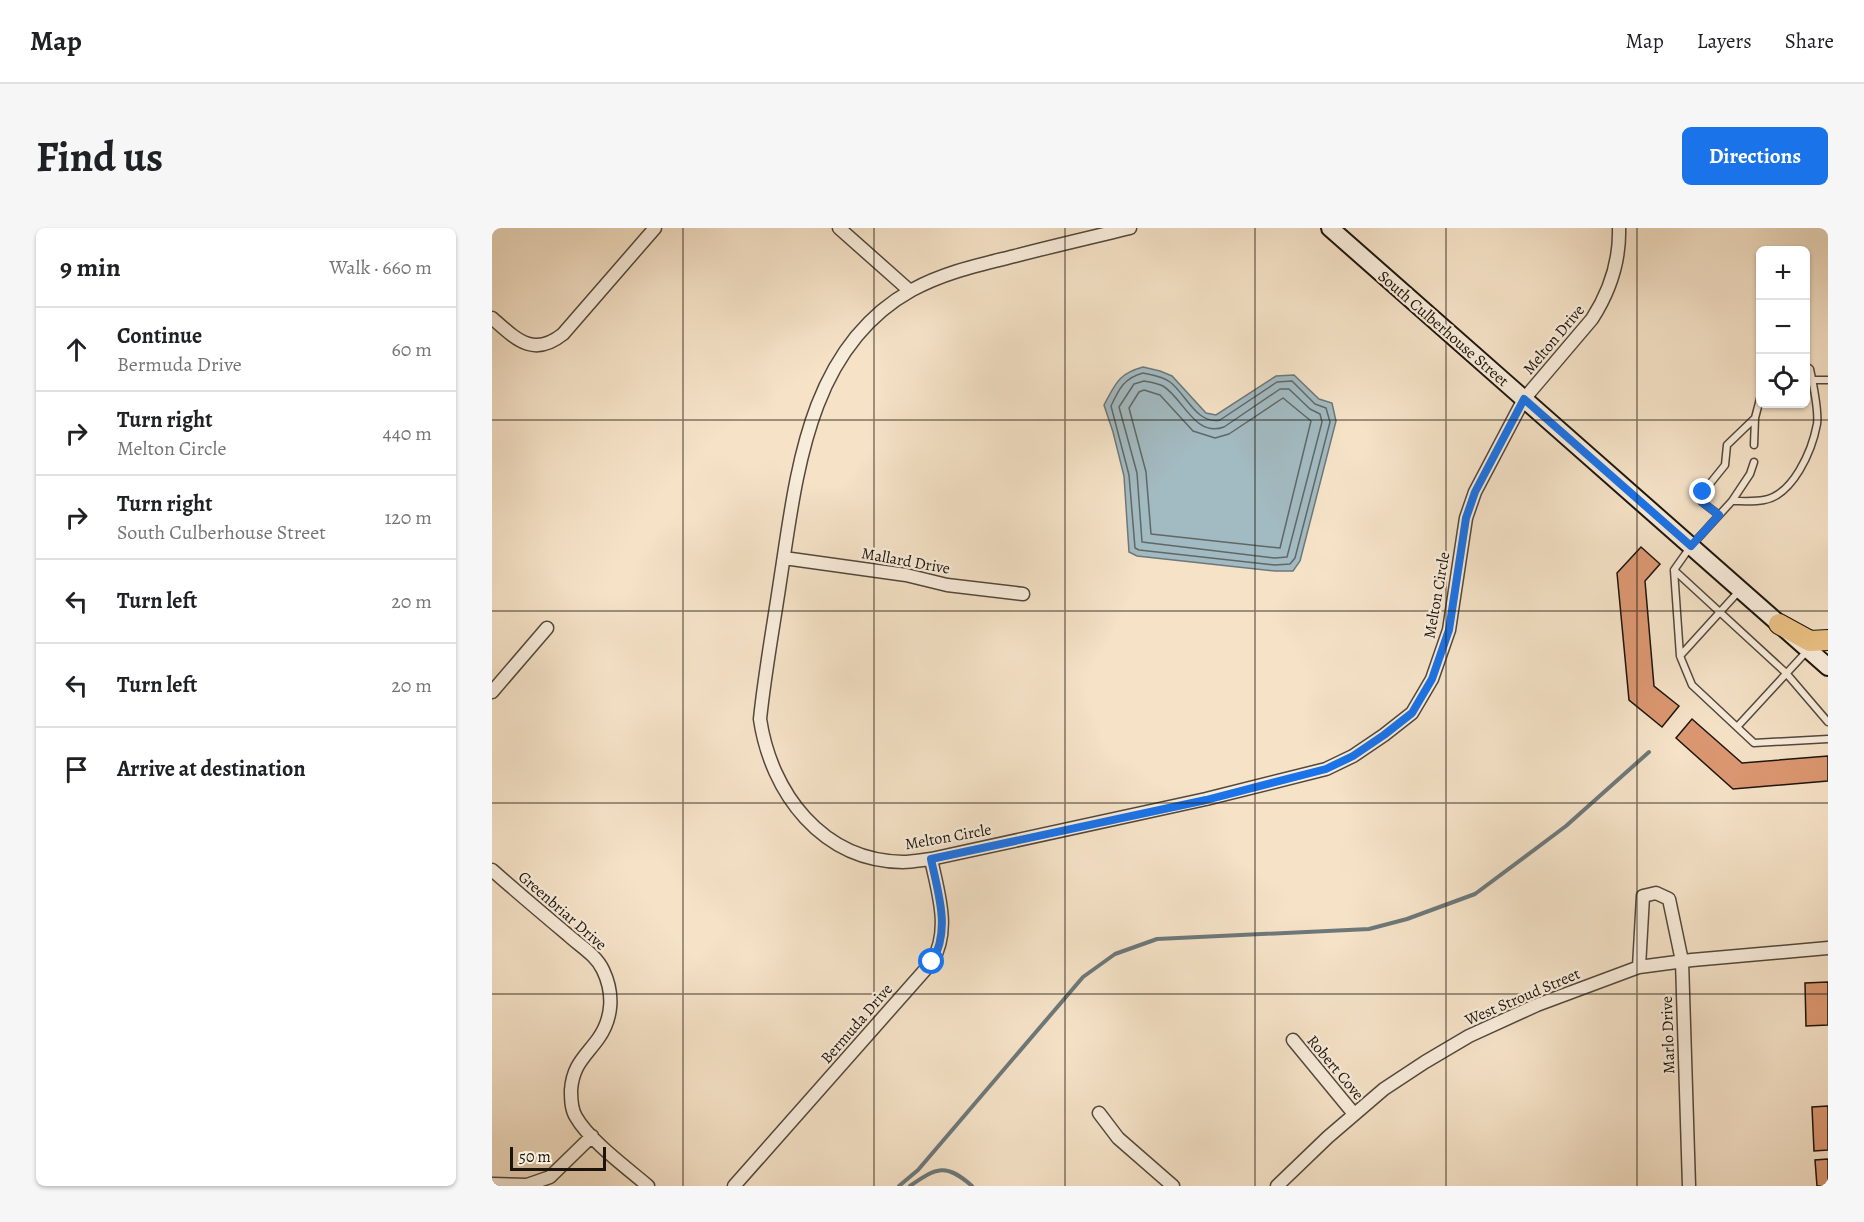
<!DOCTYPE html>
<meta charset="utf-8">
<style>
body{margin:0;font-family:Alegreya,serif;background:#f6f6f6;color:#202124}
.controls{position:absolute;right:18px;top:18px;display:grid;overflow:hidden;border-radius:9px;box-shadow:0 2px 4px #0004}
.controls button{width:54px;height:54px;display:grid;place-items:center;padding:0;border:0;border-bottom:2px solid #e0e0e0;background:#fff;color:#202124;font:30px sans-serif}
.scale{position:absolute;left:18px;bottom:15px;width:96px;box-sizing:border-box;padding-left:6px;border:3px solid #1d150c;border-top:0;font-size:16px;line-height:21px;white-space:nowrap;color:#1d150c;-webkit-text-stroke:4px #f8ecdb;paint-order:stroke}
.stop{position:absolute;width:18px;height:18px;margin:-14px;border:4px solid #1a73e8;border-radius:50%;background:#fff}
.stop.end{background:#1a73e8;border-color:#fff;box-shadow:0 2px 6px #0008}
.list{margin:0;padding:0;list-style:none}
h2{display:flex;justify-content:space-between;align-items:center;height:78px;margin:0;padding:0 24px;font-size:26px}
h2 small{font-size:20px;font-weight:400;color:#757577}
.list li{display:grid;grid-template-columns:39px 1fr auto;gap:18px;align-items:center;box-sizing:border-box;height:84px;padding:0 24px;border-top:2px solid #e0e0e0}
.list b{display:block;font-size:22px;white-space:nowrap}
.list p{margin:0;font-size:20px;white-space:nowrap;color:#757577}
.list em{font-size:20px;font-style:normal;color:#757577}
.icon{flex:none;width:33px;height:33px;fill:none;stroke:currentColor;stroke-width:2;stroke-linecap:round;stroke-linejoin:round}
.map{position:relative;flex:none;width:1336px;height:958px;overflow:hidden;border-radius:9px}
header{display:flex;align-items:center;gap:36px;box-sizing:border-box;height:84px;padding:0 30px;background:#fff;border-bottom:2px solid #e0e0e0}
header strong{font-size:28px}
nav{display:flex;gap:33px;margin-inline-start:auto;font-size:21px}
.intro{display:flex;align-items:center;justify-content:space-between;box-sizing:border-box;height:144px;padding:0 36px}
h1{margin:0;font-size:42px}
.button{padding:15px 27px;border-radius:9px;background:#1a73e8;color:#fff;font-size:21px;font-weight:700}
main{display:flex;gap:36px;padding:0 36px}
aside{flex:1;background:#fff;border-radius:9px;box-shadow:0 2px 4px #0004}
.map>svg:first-child{display:block}
.water{fill:#a2bac1;stroke:#6d7879;stroke-width:1.5}
.lines{fill:none;stroke-linecap:round;stroke-linejoin:round}
.shore{stroke:#606866;stroke-width:1.5}
.stream{stroke:#6d7879;stroke-width:4}
.building{fill:#db9771;stroke:#1d150c;stroke-width:1.5}
.lane-casing{stroke:#53483b;stroke-width:9}
.street-casing{stroke:#53483b;stroke-width:15}
.secondary-casing{stroke:#1d150c;stroke-width:20}
.primary-casing{stroke:#1d150c;stroke-width:22}
.lane{stroke:#f8ecdb;stroke-width:6}
.street{stroke:#f8ecdb;stroke-width:12}
.secondary{stroke:#f8ecdb;stroke-width:16}
.primary{stroke:#eac184;stroke-width:20}
.route{stroke:#1a73e8;stroke-width:8}
.grid{fill:none;stroke:#1d150c;stroke-width:1.5;stroke-opacity:0.55}
.labels{text-anchor:middle;stroke-width:4.5;stroke-linejoin:round;paint-order:stroke}
.street-label{font-size:16px;fill:#1d150c;stroke:#f8ecdb}
</style>
<header>
<strong>Map</strong>
<nav><a>Map</a><a>Layers</a><a>Share</a></nav>
</header>
<div class="intro"><h1>Find us</h1><a class="button">Directions</a></div>
<main>
<aside>
<h2>9 min<small>Walk · 660 m</small></h2>
<ul class="list">
<li><svg class="icon" aria-label="ahead" viewBox="0 0 24 24"><path d="M12 20V5M6 11l6-6 6 6"/></svg><div><b>Continue</b><p>Bermuda Drive</p></div><em>60 m</em></li>
<li><svg class="icon" aria-label="right" viewBox="0 0 24 24"><path d="M7 20v-9h11M14 6l5 5-5 5"/></svg><div><b>Turn right</b><p>Melton Circle</p></div><em>440 m</em></li>
<li><svg class="icon" aria-label="right" viewBox="0 0 24 24"><path d="M7 20v-9h11M14 6l5 5-5 5"/></svg><div><b>Turn right</b><p>South Culberhouse Street</p></div><em>120 m</em></li>
<li><svg class="icon" aria-label="left" viewBox="0 0 24 24"><path d="M17 20v-9H6M10 6l-5 5 5 5"/></svg><div><b>Turn left</b></div><em>20 m</em></li>
<li><svg class="icon" aria-label="left" viewBox="0 0 24 24"><path d="M17 20v-9H6M10 6l-5 5 5 5"/></svg><div><b>Turn left</b></div><em>20 m</em></li>
<li><svg class="icon" aria-label="arrive" viewBox="0 0 24 24"><path d="M6 21V4h12l-3 4 3 4H6"/></svg><div><b>Arrive at destination</b></div></li>
</ul>
</aside>
<div class="map">
<svg width="1336" height="958" viewBox="0 0 1336 958">
<rect width="100%" height="100%" fill="#f5e2c7"/>
<filter id="stains"><feTurbulence type="fractalNoise" baseFrequency=".00333" numOctaves="4"/><feColorMatrix values="0 0 0 0 .2 0 0 0 0 .09 0 0 0 0 .02 0 0 0 .5 -.17"/></filter>
<radialGradient id="worn" r=".72"><stop offset=".6" stop-color="#630" stop-opacity="0"/><stop offset="1" stop-color="#630" stop-opacity=".3"/></radialGradient>
<path class="water" d="M651,139L668,143L680,148L714,185L724,187L784,148L802,147L827,171L840,175L844,193L808,333L801,343H783L645,328L637,324L632,248L621,204L612,177C624,155 626,146 651,139Z"/>
<g class="lines">
<path class="shore" d="M651,145C660,147 670,148 678,154C694,166 705,197 728,192L785,154L800,153L823,176L834,180L838,194L803,330L798,336L783,337L647,322L643,320L637,247L619,178C627,161 632,150 651,145Z
M652,153C658,154 665,155 671,158C691,170 703,210 732,199L788,161H797L818,181L828,186L830,194L795,329L783,330L650,314L645,245L627,179L642,156Z
M652,162L668,167L701,203L723,210L737,206L791,170L819,193L788,320L659,306L654,244L637,180L647,164Z"/>
<path class="stream" d="M407,958L426,942L591,749L623,726L665,711L877,701L915,691L983,666L1074,598L1157,524
M418,958C445,939 454,935 480,958"/>
</g>
<path class="building" d="M1149,319L1168,336L1153,353L1162,458L1187,478L1170,499L1137,472L1125,345Z
M1200,491L1250,535L1336,528V553L1241,561L1184,510Z
M1336,754V797L1314,798L1313,755Z
M1336,878V922L1322,923L1320,879Z
M1336,931V958H1325L1323,932Z"/>
<g class="lines">
<defs>
<path id="lane" d="M1314,138L1318,141C1321,156 1327,182 1325,196C1320,223 1301,267 1272,272C1262,274 1250,273 1240,273L1199,318L1182,342L1188,428L1200,457L1262,515L1336,511
M1321,152H1336
M1262,217L1263,190
M1240,273L1258,246L1262,234
M1227,287L1210,274L1208,268L1233,237L1235,217L1263,190L1268,171
M1182,342L1294,445L1336,494
M1188,428L1248,362
M1245,499L1316,422"/>
<path id="street" d="M347,0L418,63
M638,0C600,9 561,18 523,28C487,37 453,44 420,62C317,119 305,243 289,347C282,395 273,443 268,491C279,565 330,633 411,634C420,634 430,632 439,631L714,571L834,541L861,528L892,507L920,485L940,451L957,402L974,290L983,264L1032,171L1100,91C1118,63 1128,33 1127,0
M0,90C24,111 41,130 71,106L163,0
M292,330L414,347L455,357L531,366
M0,464L55,400
M0,642C25,664 51,686 76,707C88,718 104,727 111,742C122,765 121,790 106,811C92,830 81,837 79,862C79,871 79,881 84,889C97,912 135,940 156,958
M1147,739L1151,668L1164,665L1177,671L1190,733L1197,958
M801,812L862,886
M607,885L626,910L681,958
M0,956L35,957L58,949L100,908
M242,958L440,734C459,702 446,665 439,631
M785,958L836,909L892,861L933,834L977,808L1045,777L1147,739L1200,732L1336,720"/>
<path id="secondary" d="M838,0L1336,439"/>
<path id="primary" d="M1287,396L1318,413L1336,412"/>
</defs>
<use href="#lane" class="lane-casing"/>
<use href="#street" class="street-casing"/>
<use href="#secondary" class="secondary-casing"/>
<use href="#primary" class="primary-casing"/>
<use href="#lane" class="lane"/>
<use href="#street" class="street"/>
<use href="#secondary" class="secondary"/>
<use href="#primary" class="primary"/>
</g>
<g class="lines">
<path class="route" d="M440,734C459,702 446,665 439,631L714,572L834,541L861,528L892,507L920,485L940,451L957,402L974,290L983,264L1032,171L1199,318L1227,287L1210,274L1208,268L1211,264"/>
</g>
<path class="grid" d="M191,0V958M382,0V958M573,0V958M763,0V958M954,0V958M1145,0V958M0,192H1336M0,383H1336M0,575H1336M0,766H1336"/>
<g class="labels">
<g class="street-label">
<text transform="translate(952 100) rotate(41)" y="6">South Culberhouse Street</text>
<text transform="translate(1061 111) rotate(-50)" y="6">Melton Drive</text>
<text transform="translate(414 332) rotate(10)" y="6">Mallard Drive</text>
<text transform="translate(944 367) rotate(-80)" y="6">Melton Circle</text>
<text transform="translate(456 608) rotate(-10)" y="6">Melton Circle</text>
<text transform="translate(71 682) rotate(41)" y="6">Greenbriar Drive</text>
<text transform="translate(1030 768) rotate(-23)" y="6">West Stroud Street</text>
<text transform="translate(364 795) rotate(-49)" y="6">Bermuda Drive</text>
<text transform="translate(1175 807) rotate(-92)" y="6">Marlo Drive</text>
<text transform="translate(844 839) rotate(50)" y="6">Robert Cove</text>
</g>
</g>
<rect width="100%" height="100%" filter="url(#stains)"/>
<rect width="100%" height="100%" fill="url(#worn)"/>
</svg>
<div class="controls">
<button>+</button>
<button>−</button>
<button><svg class="icon" aria-label="locate" viewBox="0 0 24 24"><circle cx="12" cy="12" r="6"/><path d="M12 2v4M12 18v4M2 12h4M18 12h4"/></svg></button>
</div>
<div class="scale">50 m</div>
<div class="stop" style="left:440px;top:734px"></div>
<div class="stop end" style="left:1211px;top:264px"></div>
</div>
</main>
